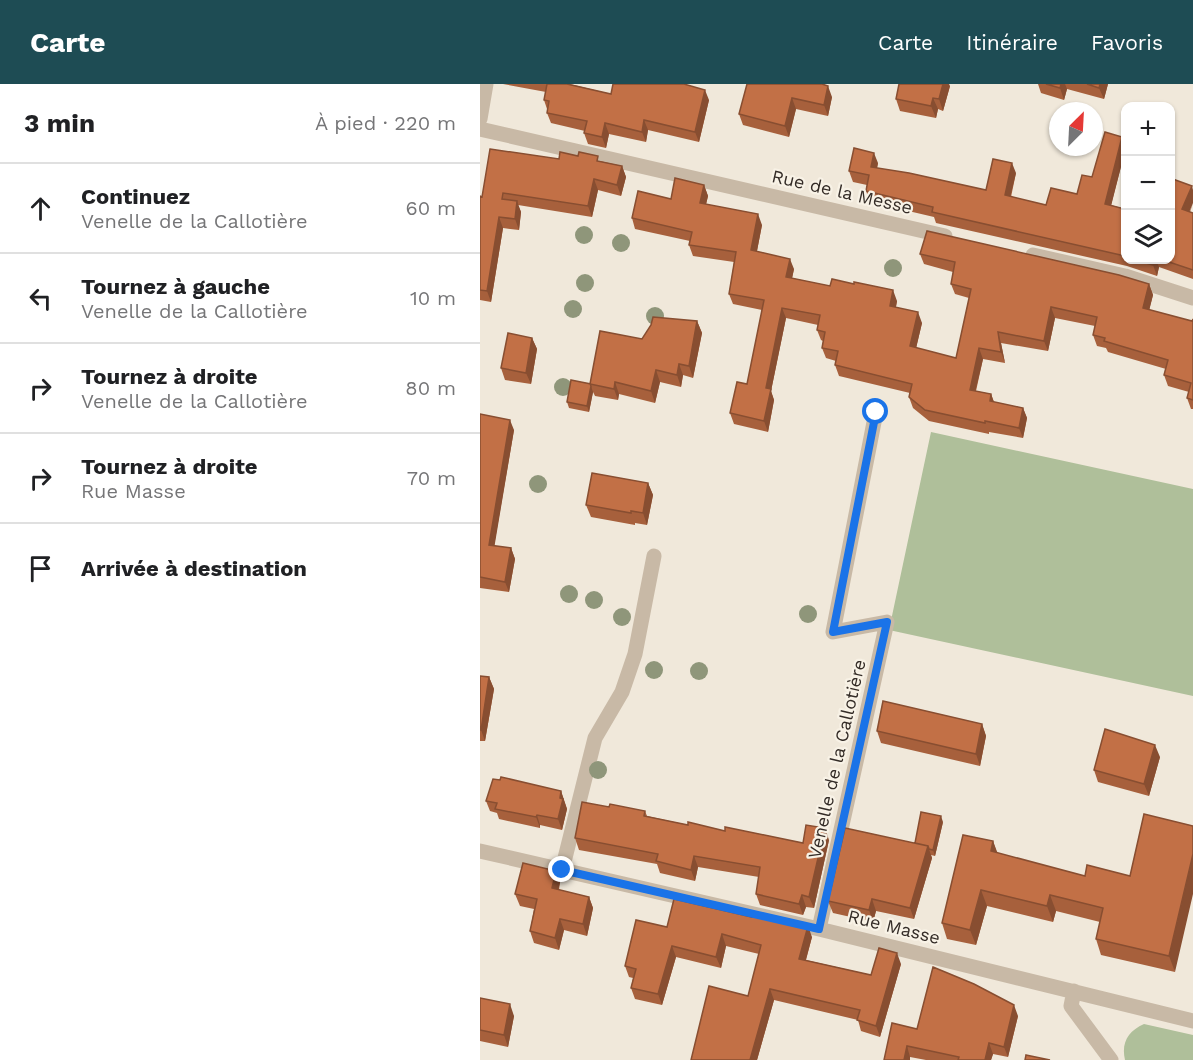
<!DOCTYPE html>
<html lang="fr">
<meta charset="utf-8">
<style>
body{margin:0;font-family:"Work Sans",sans-serif;background:#f6f6f6;color:#202124}
.controls{position:absolute;right:18px;top:18px;display:grid;overflow:hidden;border-radius:12px;box-shadow:0 2px 4px #0004}
.controls button{width:54px;height:54px;display:grid;place-items:center;padding:0;border:0;border-bottom:2px solid #e0e0e0;background:#fff;color:#202124;font:30px sans-serif}
.compass{position:absolute;left:569px;top:18px;width:54px;height:54px;border-radius:50%;background:#fff;box-shadow:0 2px 4px #0004;rotate:24deg}
.stop{position:absolute;width:18px;height:18px;margin:-14px;border:4px solid #1a73e8;border-radius:50%;background:#fff}
.stop.end{background:#1a73e8;border-color:#fff;box-shadow:0 2px 6px #0008}
.list{margin:0;padding:0;list-style:none}
h2{display:flex;justify-content:space-between;align-items:center;height:78px;margin:0;padding:0 24px;font-size:26px}
h2 small{font-size:20px;font-weight:400;color:#757577}
.list li{display:grid;grid-template-columns:39px 1fr auto;gap:18px;align-items:center;box-sizing:border-box;height:90px;padding:0 24px;border-top:2px solid #e0e0e0}
.list b{display:block;font-size:22px;white-space:nowrap}
.list p{margin:0;font-size:20px;white-space:nowrap;color:#757577}
.list em{font-size:20px;font-style:normal;color:#757577}
.icon{flex:none;width:33px;height:33px;fill:none;stroke:currentColor;stroke-width:2;stroke-linecap:round;stroke-linejoin:round}
.map{position:relative;flex:none;width:713px;height:976px;overflow:hidden}
header{display:flex;align-items:center;gap:36px;box-sizing:border-box;height:84px;padding:0 30px;background:#1e4c54;color:#fff}
header strong{font-size:28px}
nav{display:flex;gap:33px;margin-inline-start:auto;font-size:21px}
main{display:flex}
aside{flex:1;background:#fff}
.map>svg:first-child{display:block}
.green{fill:#afbf9a}
.lines{fill:none;stroke-linecap:round;stroke-linejoin:round}
.minor{stroke:#c8b9a6;stroke-width:15}
.tree{fill:#8f967a}
.wall{fill:#a7603c}
.shaded-wall{fill:#884e31}
.building{fill:#c27046;stroke:#884e31;stroke-width:1.5}
.route{stroke:#1a73e8;stroke-width:8}
.labels{text-anchor:middle;stroke-width:4.5;stroke-linejoin:round;paint-order:stroke}
.street-label{font-size:18px;fill:#342c27;stroke:#f8f2e6}
</style>
<header>
<strong>Carte</strong>
<nav><a>Carte</a><a>Itinéraire</a><a>Favoris</a></nav>
</header>
<main>
<aside>
<h2>3 min<small>À pied · 220 m</small></h2>
<ul class="list">
<li><svg class="icon" aria-label="ahead" viewBox="0 0 24 24"><path d="M12 20V5M6 11l6-6 6 6"/></svg><div><b>Continuez</b><p>Venelle de la Callotière</p></div><em>60 m</em></li>
<li><svg class="icon" aria-label="left" viewBox="0 0 24 24"><path d="M17 20v-9H6M10 6l-5 5 5 5"/></svg><div><b>Tournez à gauche</b><p>Venelle de la Callotière</p></div><em>10 m</em></li>
<li><svg class="icon" aria-label="right" viewBox="0 0 24 24"><path d="M7 20v-9h11M14 6l5 5-5 5"/></svg><div><b>Tournez à droite</b><p>Venelle de la Callotière</p></div><em>80 m</em></li>
<li><svg class="icon" aria-label="right" viewBox="0 0 24 24"><path d="M7 20v-9h11M14 6l5 5-5 5"/></svg><div><b>Tournez à droite</b><p>Rue Masse</p></div><em>70 m</em></li>
<li><svg class="icon" aria-label="arrive" viewBox="0 0 24 24"><path d="M6 21V4h12l-3 4 3 4H6"/></svg><div><b>Arrivée à destination</b></div></li>
</ul>
</aside>
<div class="map">
<svg width="713" height="976" viewBox="0 0 713 976">
<rect width="100%" height="100%" fill="#f0e8da"/>
<path class="green" d="M451,348L713,405V612L409,546Z
M664,940L713,951V976H645C641,959 648,947 664,940Z"/>
<g class="lines">
<path class="minor" d="M0,35L6,0
M0,45L465,152
M553,171L645,192L713,214
M0,767L339,845L713,937
M82,786L115,654L142,608L155,570L174,472
M339,845L407,538L353,548L396,328
M594,907L591,922L631,976"/>
</g>
<g class="tree">
<circle cx="104" cy="151" r="9"/>
<circle cx="141" cy="159" r="9"/>
<circle cx="413" cy="184" r="9"/>
<circle cx="105" cy="199" r="9"/>
<circle cx="93" cy="225" r="9"/>
<circle cx="175" cy="232" r="9"/>
<circle cx="83" cy="303" r="9"/>
<circle cx="58" cy="400" r="9"/>
<circle cx="89" cy="510" r="9"/>
<circle cx="114" cy="516" r="9"/>
<circle cx="328" cy="530" r="9"/>
<circle cx="142" cy="533" r="9"/>
<circle cx="174" cy="586" r="9"/>
<circle cx="219" cy="587" r="9"/>
<circle cx="118" cy="686" r="9"/>
</g>
<path class="wall" d="M23,0H90L131,10L229,16L219,58L168,46L166,58L129,50L126,64L108,60L104,49L105,47L71,39L67,29V25L64,16L66,8Z
M267,0L352,13L348,32L316,25L309,53L263,41L259,30Z
M558,0H628L624,15L587,5L584,16L561,9Z
M470,2L463,27L458,25L456,34L420,27L416,15Z
M645,67L631,121L645,125V176H690L713,119L710,128L713,129V195L679,183L677,192L647,182L456,139L454,133L390,118L386,107L387,101L373,98L369,87L398,79L397,84L506,106L536,89L531,113L566,121L597,110L612,93Z
M79,75L120,77L142,82L146,93L141,112L118,106L112,133L38,121L41,128L39,146L23,144L11,218L0,216V112L2,113Z
M224,101L228,112L226,120L282,141L277,167L314,185L312,194L417,217L416,223L442,239L436,264L476,274L489,214L475,210L471,200L473,188L444,180L440,170L669,200L673,211L669,226L712,237L713,235V325H711L707,314L709,308L688,302L684,291L686,285L628,268L626,264L617,262L613,251L615,242L575,234L568,267L521,259L525,279L503,275L496,307L511,310L514,318L543,324L547,334L543,354L509,348V350L449,337L433,324L429,313L430,309L359,292L355,281L356,277L346,274L342,264L343,257L341,256L337,246L338,241L306,234L291,307L294,316L288,348L254,340L250,329L267,300L282,226L253,220L249,210L254,178L213,172L209,161L210,157L155,145L152,134L191,115Z
M217,237L222,249L213,294L203,291L201,303L180,298L175,319L139,310L138,316L115,312L113,308L109,328L89,324L87,318L110,300L162,255Z
M52,254L57,265L51,300L25,296L21,284Z
M0,330L34,346L14,462L31,464L35,475L29,508L0,504Z
M168,399L173,411L167,441L155,439V441L111,433L106,421Z
M0,592L9,593L14,605L5,657H0Z
M502,640L506,652L500,682L401,659L397,647Z
M680,673L669,712L618,698L614,686Z
M20,696L81,707L87,725L82,746L60,741V744L19,735L17,729L10,727L6,717Z
M129,723L165,727L167,732L208,741L323,759L349,756L334,824L326,823L323,831L280,821L276,810L279,793L218,783L215,797L180,789L177,780L99,766L95,754Z
M664,730L695,888L621,871L616,855L620,838L576,827L573,838L507,822L496,861L467,855L462,839L513,757L517,769L605,792H650Z
M463,738L455,772L451,771L452,774L434,835L396,827L393,838L353,829L348,817L435,759Z
M76,787L80,798L79,806L109,813L113,824L107,852L84,846L79,866L54,859L50,847L54,825L40,822L35,810Z
M187,843L332,853L326,876L391,891L421,880L400,953L381,947L378,936L294,916L277,976L268,912L279,870L246,862L241,884L196,873L182,921L155,915L151,904L153,894L149,893L145,882Z
M0,914L34,932L28,963L0,957Z
M538,932L528,973L513,970L511,976H446L430,973V976H404L437,945Z"/>
<path class="shaded-wall" d="M463,0H469L470,2L463,27L459,15Z
M581,0H585L587,5L584,16L580,4Z
M620,0H628L624,15L619,4Z
M348,2L352,13L348,32L344,21Z
M225,6L229,16L219,58L215,48Z
M312,14L316,25L309,53L305,42Z
M453,14L458,25L456,34L451,22Z
M164,36L168,46L166,58L162,48Z
M125,39L129,50L126,64L122,53Z
M642,53L645,62V67L629,130L625,120Z
M394,69L398,79L395,94L391,83Z
M532,79L536,89L528,122L525,111Z
M142,82L146,93L141,112L137,101Z
M114,95L118,106L112,133L108,122Z
M224,101L228,112L224,129L220,119Z
M712,102L713,106V119L706,136L702,125Z
M37,117L41,128L39,146L35,135Z
M278,130L282,141L275,177L271,166Z
M19,133L23,144L11,218L7,207Z
M310,175L314,185L310,204L306,193Z
M674,176H676L679,183L677,192L673,181Z
M669,200L673,211L667,235L663,224Z
M413,206L417,217L414,232L410,222Z
M571,223L575,234L568,267L564,257Z
M302,224L306,234L291,307L294,316L288,348L284,337L286,304Z
M438,228L442,239L434,273L430,262Z
M217,237L222,249L213,294L209,282Z
M518,248L521,259L525,279L521,268Z
M52,254L57,265L51,300L46,289Z
M499,264L503,275L493,317L490,306Z
M199,280L203,291L201,303L197,291Z
M176,286L180,298L175,319L171,307Z
M135,298L139,310L138,316L134,305Z
M111,302L113,308L109,328L107,322Z
M511,310L515,321L510,317Z
M543,324L547,334L543,354L539,344Z
M30,336L34,346L13,471L9,461Z
M168,399L173,411L167,441L163,429Z
M31,464L35,475L29,508L25,498Z
M9,593L14,605L5,657L1,646Z
M502,640L506,652L500,682L496,670Z
M675,661L680,673L669,712L664,700Z
M81,707L87,725L82,746L78,735L80,714Z
M57,731L60,741V744L56,733Z
M461,732L463,738L455,772L453,766Z
M345,744L349,756L334,824L329,813Z
M513,757L519,773L511,767Z
M448,762L452,774L434,835L430,824Z
M713,770V810L695,888L689,872Z
M214,772L218,783L215,797L211,786Z
M76,787L80,798L76,816L72,804Z
M501,806L507,822L496,861L490,846Z
M322,811L326,823L323,831L319,820Z
M570,811L576,827L573,838L567,822Z
M109,813L113,824L107,852L103,840Z
M392,815L396,827L393,838L389,826Z
M80,835L84,846L79,866L75,854Z
M328,842L332,853L323,886L319,875Z
M242,850L246,862L241,884L236,873Z
M192,862L196,873L182,921L178,910Z
M417,869L421,880L400,953L396,942Z
M290,905L294,916L277,976H270Z
M30,920L34,932L28,963L24,951Z
M534,921L538,932L528,973L524,963Z
M509,959L513,970L511,976H505Z
M427,962L430,973V976H424Z"/>
<path class="building" d="M67,0H87L131,10L133,0H204L225,6L215,48L164,36L162,48L125,39L122,53L104,49L107,37L67,29L69,17L64,16Z
M267,0H342L348,2L344,21L312,14L305,42L259,30Z
M419,0H463L459,15L453,14L451,22L416,15Z
M566,0H581L580,4Z
M607,0H620L619,4Z
M625,48L642,53L625,120L645,125V172L452,128L453,123L386,107L389,91L369,87L374,64L394,69L391,83L429,89L506,106L513,75L532,79L525,111L566,121L571,104L597,110L602,91L612,93Z
M10,65L79,75L80,68L98,72L99,68L118,72L117,77L142,82L137,101L114,95L108,122L23,109L22,115L37,117L35,135L19,133L7,207L0,206V112L2,113Z
M195,94L224,101L220,119L278,130L271,166L310,175L306,193L350,202L352,195L374,200V198L413,206L410,222L438,228L430,262L476,274L491,205L471,200L475,178L440,170L447,147L639,191L669,200L663,224L712,237L713,235V316L707,314L711,299L684,291L688,276L624,257L625,254L613,251L617,233L571,223L564,257L518,248L521,268L499,264L490,306L511,310L510,317L543,324L539,344L505,337V339L445,326L429,313L432,300L355,281L358,267L342,264L345,248L337,246L340,231L302,224L286,304L291,305L284,337L250,329L257,298L267,300L284,216L249,210L256,168L209,161L212,148L152,134L158,107L191,115Z
M690,94L712,102L702,125L713,129V186L683,176H690Z
M655,176H674L673,181Z
M173,233L217,237L209,282L199,280L197,291L176,286L171,307L135,298L134,305L110,300L120,247L162,255L171,241Z
M28,249L52,254L46,289L21,284Z
M91,296L111,300H110L111,302L107,322L87,318Z
M0,330L30,336L9,461L31,464L25,498L0,493Z
M112,389L168,399L163,429L151,427V429L106,421Z
M0,592L9,593L1,646H0Z
M403,617L502,640L496,670L397,647Z
M625,645L675,661L664,700L614,686Z
M21,693L81,707L80,714L83,715L78,735L57,731L56,733L15,725L17,719L6,717L13,695L20,696Z
M102,718L129,723L130,720L165,727L164,732L208,741V738L245,747V743L323,759L326,741L345,744L329,813L322,811L319,820L276,810L280,783L214,772L211,786L176,777L178,770L95,754Z
M441,728L461,732L453,766L449,765L448,762L435,759Z
M664,730L713,742V770L689,872L616,855L623,824L570,811L567,822L501,806L490,846L462,839L483,751L513,757L511,767L605,792L607,781L650,792Z
M365,744L448,762L430,824L392,815L389,826L348,817Z
M43,779L76,787L72,804L109,813L103,840L80,835L75,854L50,847L57,815L35,810Z
M194,815L272,833L273,830L328,842L319,875L391,891L399,864L417,869L396,942L377,936L380,926L290,905L270,976H211L229,902L268,912L281,861L242,850L236,873L192,862L178,910L151,904L156,885L145,882L156,836L187,843Z
M453,883L494,900L534,921L524,963L509,959L505,976H478L479,973L427,962L424,976H404L412,939L437,945Z
M0,914L30,920L24,951L0,946Z
M546,971L570,976H545Z"/>
<g class="lines">
<path class="route" d="M82,786L339,845L407,538L353,548L396,328"/>
</g>
<g class="labels">
<g class="street-label">
<text transform="translate(362 108) rotate(13)" y="6">Rue de la Messe</text>
<text transform="translate(357 675) rotate(-77)" y="6">Venelle de la Callotière</text>
<text transform="translate(414 843) rotate(14)" y="6">Rue Masse</text>
</g>
</g>
</svg>
<div class="controls">
<button>+</button>
<button>−</button>
<button><svg class="icon" aria-label="layers" viewBox="0 0 24 24"><path d="M12 4l9 5-9 5-9-5zM3 14l9 5 9-5"/></svg></button>
</div>
<svg class="compass" viewBox="-18 -18 36 36"><path d="M0-13l5 13h-10z" fill="#e53935"/><path d="M0 13l5-13h-10z" fill="#757577"/></svg>
<div class="stop" style="left:396px;top:328px"></div>
<div class="stop end" style="left:82px;top:786px"></div>
</div>
</main>
